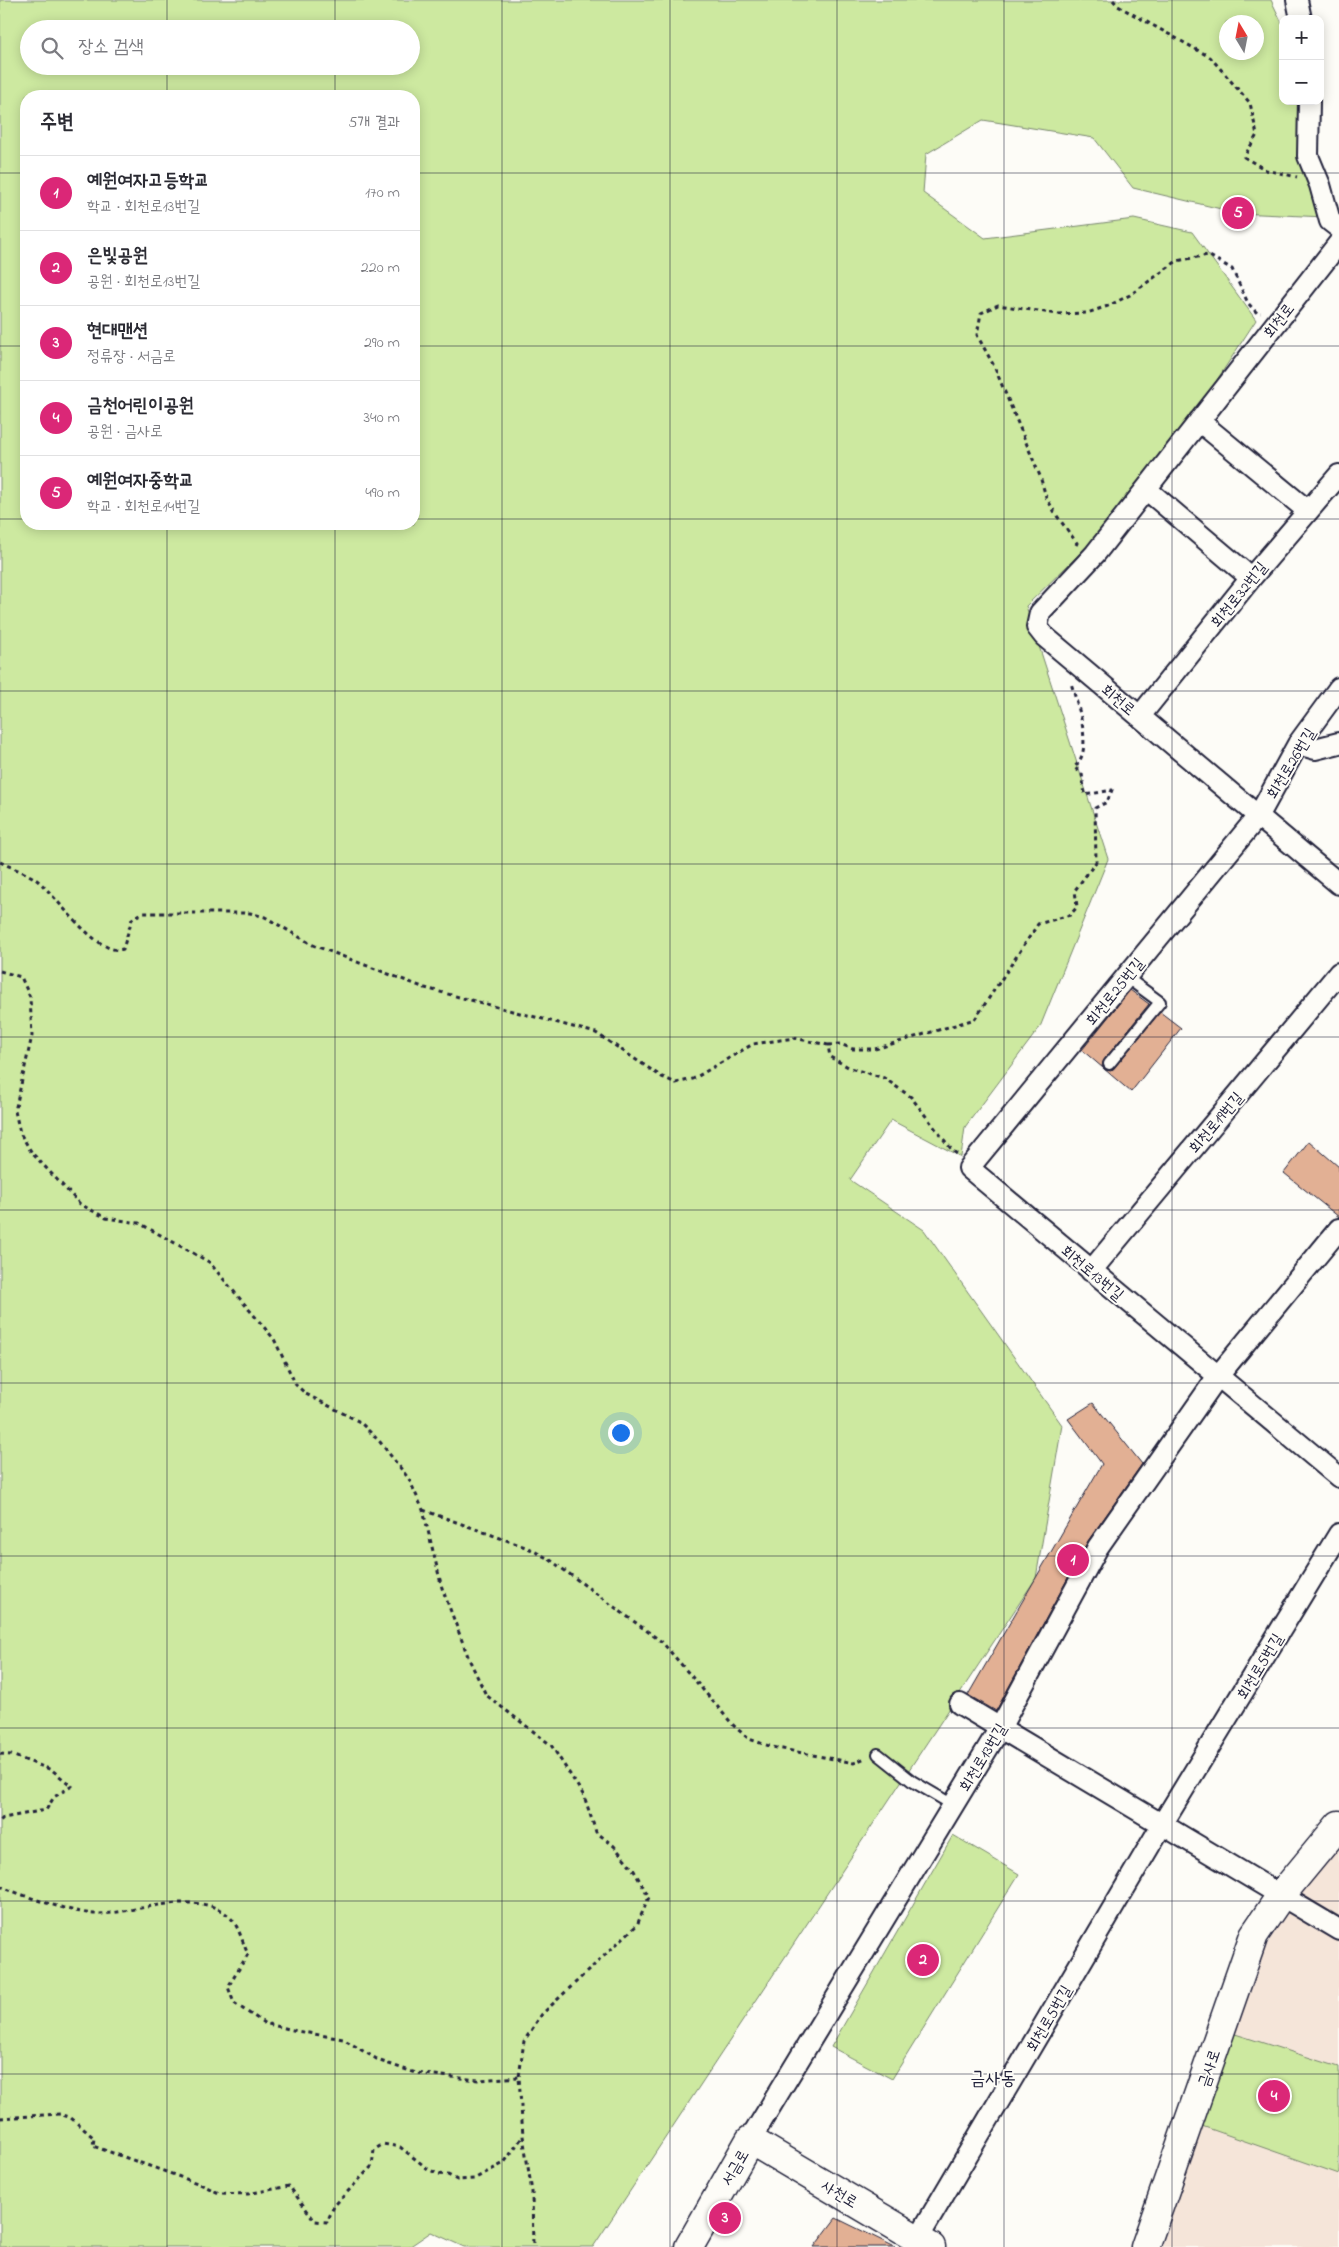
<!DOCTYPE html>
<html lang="ko">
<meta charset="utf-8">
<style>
body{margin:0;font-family:"Indie Flower","Poor Story",sans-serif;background:#f2f2f3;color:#2b2b33}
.controls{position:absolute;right:15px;top:15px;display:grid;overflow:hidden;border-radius:10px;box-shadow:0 2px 12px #0003}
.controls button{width:45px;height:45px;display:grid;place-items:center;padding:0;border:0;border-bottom:1px solid #e1e1e2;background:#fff;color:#2b2b33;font:25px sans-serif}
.compass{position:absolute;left:1219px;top:15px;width:45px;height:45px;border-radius:50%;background:#fff;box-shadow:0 2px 12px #0003;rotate:350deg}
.you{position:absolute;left:620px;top:1432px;width:18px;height:18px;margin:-12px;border:4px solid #fff;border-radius:50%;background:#1a73e8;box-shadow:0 0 0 8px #1a73e833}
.badge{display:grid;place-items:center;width:32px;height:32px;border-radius:50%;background:#db2777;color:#fff;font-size:16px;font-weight:700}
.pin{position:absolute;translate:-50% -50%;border:2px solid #fff;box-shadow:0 1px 5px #0006}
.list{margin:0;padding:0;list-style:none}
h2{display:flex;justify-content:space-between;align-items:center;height:65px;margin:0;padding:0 20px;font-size:21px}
h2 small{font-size:16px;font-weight:400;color:#7c7c81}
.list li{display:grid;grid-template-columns:32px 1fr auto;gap:15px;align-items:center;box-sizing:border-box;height:75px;padding:0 20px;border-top:1px solid #e1e1e2}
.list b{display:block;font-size:19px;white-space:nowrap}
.list p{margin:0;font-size:16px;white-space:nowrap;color:#7c7c81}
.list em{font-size:16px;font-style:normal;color:#7c7c81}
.icon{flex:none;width:28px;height:28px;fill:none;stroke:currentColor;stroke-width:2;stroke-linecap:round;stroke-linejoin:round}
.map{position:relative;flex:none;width:1339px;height:2247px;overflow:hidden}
.search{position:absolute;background:#fff;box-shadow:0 2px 12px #0003;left:20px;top:20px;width:400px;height:55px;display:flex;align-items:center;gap:12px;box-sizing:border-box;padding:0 18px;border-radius:28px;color:#7c7c81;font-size:19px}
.panel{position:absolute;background:#fff;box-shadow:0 2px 12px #0003;left:20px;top:90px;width:400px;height:440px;border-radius:20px}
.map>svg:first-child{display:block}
.built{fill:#f5e5d9}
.green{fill:#cde9a0;stroke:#78866e;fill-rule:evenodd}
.building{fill:#e2b094;stroke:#22223b}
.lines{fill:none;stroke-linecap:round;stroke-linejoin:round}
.lane-casing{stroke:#22223b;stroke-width:14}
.street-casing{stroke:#22223b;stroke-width:24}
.secondary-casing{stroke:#22223b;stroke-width:31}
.path{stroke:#22223b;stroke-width:3;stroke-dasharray:4 4;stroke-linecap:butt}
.lane{stroke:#fdfcf7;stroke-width:10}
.street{stroke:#fdfcf7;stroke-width:20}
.secondary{stroke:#fdfcf7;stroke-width:28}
.grid{fill:none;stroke:#22223b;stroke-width:1;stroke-opacity:0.55}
.labels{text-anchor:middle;stroke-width:4;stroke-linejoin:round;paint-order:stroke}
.street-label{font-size:16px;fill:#22223b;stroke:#fdfcf7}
.quarter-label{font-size:19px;fill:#22223b;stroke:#fdfcf7}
</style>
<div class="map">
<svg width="1339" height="2247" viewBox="0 0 1339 2247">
<rect width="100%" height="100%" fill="#fdfcf7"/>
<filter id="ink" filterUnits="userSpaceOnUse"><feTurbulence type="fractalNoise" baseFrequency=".02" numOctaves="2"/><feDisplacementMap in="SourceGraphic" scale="10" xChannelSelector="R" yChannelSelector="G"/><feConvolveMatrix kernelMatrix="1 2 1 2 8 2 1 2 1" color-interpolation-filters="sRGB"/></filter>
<g filter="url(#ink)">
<path class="built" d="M1339,1842V2247H1162L1245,1986L1291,1900Z"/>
<path class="green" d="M0,0H1271L1283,25V101H1306L1325,217L1238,213L1133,188L1094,138L983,120L926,154L923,193L985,238L1134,219L1192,232L1256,320L1146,489L1026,606L1108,859L1040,1027L965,1127L961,1157L891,1120L850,1180L924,1230L1062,1425L1036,1578L593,2247H464L431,2232L409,2247H0ZM1226,22H1256V52H1226ZM29,29H411V66H29ZM26,96H414V524H26Z
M953,1835L1019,1874L892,2079L831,2047Z
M1232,2033L1339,2067V2174L1199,2125Z"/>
<path class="building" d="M1130,990L1149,1004L1104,1060L1102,1066L1105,1070L1111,1071L1114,1068L1160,1012L1181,1028L1131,1092L1082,1050Z
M1309,1141L1339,1167V1217L1284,1173Z
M1093,1403L1142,1464L1088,1541L996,1711L968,1695L1102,1464L1068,1419Z
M836,2218L895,2247H814Z"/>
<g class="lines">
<defs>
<path id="lane" d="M1109,1064L1160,1002L1126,977
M878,1754L912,1781L953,1805"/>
<path id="street" d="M1297,0L1301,19
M1309,101L1308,156L1320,185L1330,221L1339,228
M1339,243L1095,554L1040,613L1037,627L1044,636L1339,884
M1199,421L1308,511
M1146,489L1251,578
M1339,688L1298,744L1259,815L969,1168L1339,1477
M1140,716L1251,578L1339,475
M1298,744L1315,749L1339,743
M1091,1271L1339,973
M960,1704L1339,1930
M750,2140L1000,1728L1098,1547L1218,1376L1339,1229
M913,2247L1163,1823L1339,1534"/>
<path id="secondary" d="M689,2247L750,2140L931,2247
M1145,2247L1254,1935L1282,1894L1339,1825"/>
</defs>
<use href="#lane" class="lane-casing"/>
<use href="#street" class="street-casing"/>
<use href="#secondary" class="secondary-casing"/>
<path class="path" d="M1113,0L1118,6L1210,57L1250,103L1257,135L1244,157L1266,170L1297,177
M1076,545L1077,543L1057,516L1046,497L1040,476L994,366L977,335L981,313L998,305L1058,314L1087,313L1108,306L1130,295L1177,261L1208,255L1232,269L1248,303L1257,313H1261
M0,862C12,868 28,873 38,881C57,897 98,957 123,949L132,919L142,913H250L265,917L313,945L425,988L596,1033L662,1077L676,1083L693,1079L753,1044L794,1038L828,1045L830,1057L850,1068L884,1078L911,1097L952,1150L957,1154
M0,971L21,977L30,997L32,1036L15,1111L20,1133L32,1153L80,1204L106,1218L139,1223L209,1262L274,1339L296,1385L306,1394L360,1422L380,1442L409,1479L423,1510L442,1588L469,1659L486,1695L551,1745L584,1796L596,1832L614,1846L633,1869L649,1897L637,1925L542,2014L524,2041L519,2077L523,2136L532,2192L533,2247
M828,1045L840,1044L853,1049H875L975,1019L1038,924L1070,915L1077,907L1075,890L1096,862L1095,808L1107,802L1112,790L1085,795L1082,774L1074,767C1095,751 1077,704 1071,683
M423,1510L528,1548L549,1559L662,1642L734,1726L749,1739L772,1747L854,1763L865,1758
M0,1754L11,1755L52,1770L72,1786L54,1797L46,1810L3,1818L0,1821
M0,1886C20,1895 78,1915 99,1914C136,1913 207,1885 234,1922C240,1931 243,1944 248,1954L228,1987L234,2003L264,2023L297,2031L343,2039L380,2061L416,2073L478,2080L519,2077
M0,2118L60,2114L71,2118L94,2138L93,2146L200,2184L219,2193L248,2194L289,2186L315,2221L327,2222L334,2206L372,2166L374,2150L383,2144L400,2147L428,2169L438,2174L448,2175L457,2180L474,2179L504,2163L523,2136"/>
<use href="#lane" class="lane"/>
<use href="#street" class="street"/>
<use href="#secondary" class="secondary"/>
</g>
</g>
<path class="grid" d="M167,0V29M335,0V29M502,0V2247M670,0V2247M837,0V2247M1004,0V2247M1172,0V2247M167,66V96M335,66V96M0,173H26M414,173H1339M0,346H26M414,346H1339M0,519H26M414,519H1339M167,524V2247M335,524V2247M0,691H1339M0,864H1339M0,1037H1339M0,1210H1339M0,1383H1339M0,1556H1339M0,1728H1339M0,1901H1339M0,2074H1339"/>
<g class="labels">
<g class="street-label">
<text transform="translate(1278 320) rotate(-52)" y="6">회천로</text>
<text transform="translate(1238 594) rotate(-51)" y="6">회천로32번길</text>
<text transform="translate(1119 699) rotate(40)" y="6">회천로</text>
<text transform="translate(1290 763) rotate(-59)" y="6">회천로26번길</text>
<text transform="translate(1114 991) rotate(-51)" y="6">회천로25번길</text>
<text transform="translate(1215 1122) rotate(-50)" y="6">회천로19번길</text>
<text transform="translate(1093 1272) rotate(40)" y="6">회천로13번길</text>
<text transform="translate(1259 1666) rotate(-59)" y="6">회천로5번길</text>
<text transform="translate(982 1757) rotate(-59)" y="6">회천로13번길</text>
<text transform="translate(1048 2018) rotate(-60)" y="6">회천로5번길</text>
<text transform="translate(1208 2068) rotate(-71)" y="6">금사로</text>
<text transform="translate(734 2167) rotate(-60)" y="6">서금로</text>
<text transform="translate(840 2193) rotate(31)" y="6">사천로</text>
</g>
<g class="quarter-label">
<text x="993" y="2084">금사동</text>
</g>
</g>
</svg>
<div class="controls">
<button>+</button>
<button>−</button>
</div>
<svg class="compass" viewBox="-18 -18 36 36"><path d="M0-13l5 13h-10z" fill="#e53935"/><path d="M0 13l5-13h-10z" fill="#7c7c81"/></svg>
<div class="you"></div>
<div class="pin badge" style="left:1073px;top:1560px">1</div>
<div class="pin badge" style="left:923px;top:1960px">2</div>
<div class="pin badge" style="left:725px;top:2218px">3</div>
<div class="pin badge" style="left:1274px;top:2096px">4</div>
<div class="pin badge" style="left:1238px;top:213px">5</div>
<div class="search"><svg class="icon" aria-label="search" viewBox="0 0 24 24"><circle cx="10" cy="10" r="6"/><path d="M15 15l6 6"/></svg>장소 검색</div>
<section class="panel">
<h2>주변<small>5개 결과</small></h2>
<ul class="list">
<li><span class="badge">1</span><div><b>예원여자고등학교</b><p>학교 · 회천로13번길</p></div><em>170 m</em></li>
<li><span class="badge">2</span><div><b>은빛공원</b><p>공원 · 회천로13번길</p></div><em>220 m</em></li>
<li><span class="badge">3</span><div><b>현대맨션</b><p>정류장 · 서금로</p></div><em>290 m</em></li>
<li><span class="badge">4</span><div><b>금천어린이공원</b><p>공원 · 금사로</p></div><em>340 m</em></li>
<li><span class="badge">5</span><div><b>예원여자중학교</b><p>학교 · 회천로14번길</p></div><em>490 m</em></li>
</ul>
</section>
</div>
